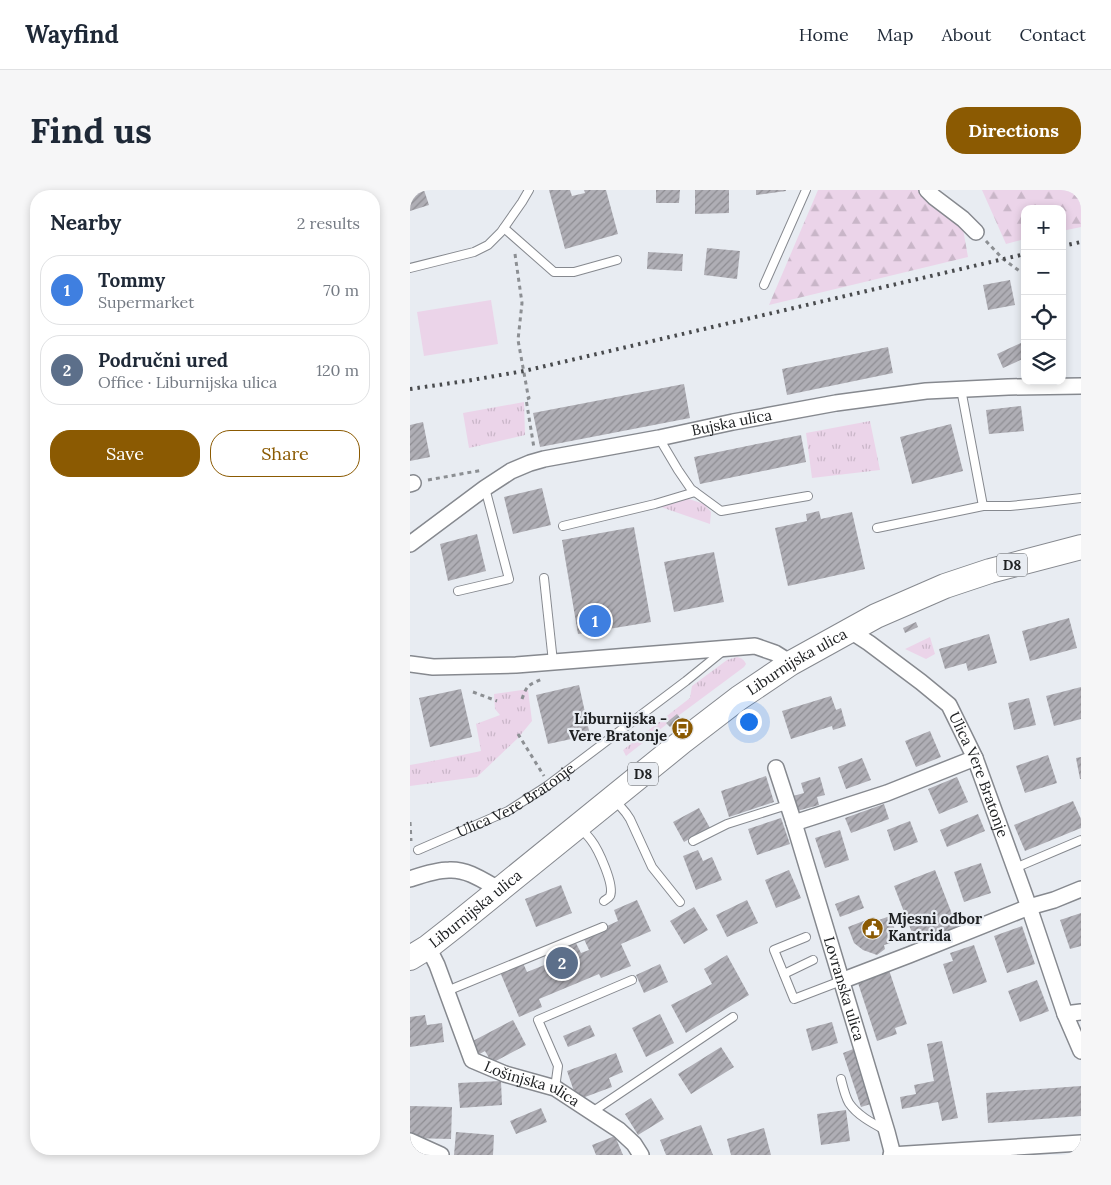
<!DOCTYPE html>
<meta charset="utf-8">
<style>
body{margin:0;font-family:Lora,serif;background:#f6f6f7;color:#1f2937}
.controls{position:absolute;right:15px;top:15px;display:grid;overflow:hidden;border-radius:10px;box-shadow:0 2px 8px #0003}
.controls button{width:45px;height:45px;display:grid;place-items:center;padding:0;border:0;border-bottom:1px solid #e0e1e3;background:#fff;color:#1f2937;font:25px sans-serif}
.you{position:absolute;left:338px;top:531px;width:18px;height:18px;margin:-12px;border:4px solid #fff;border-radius:50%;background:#1a73e8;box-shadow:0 0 0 8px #1a73e833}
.badge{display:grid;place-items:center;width:32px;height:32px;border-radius:50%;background:#8b5a02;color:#fff;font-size:16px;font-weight:700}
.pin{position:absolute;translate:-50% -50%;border:2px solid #fff;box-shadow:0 1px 5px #0006}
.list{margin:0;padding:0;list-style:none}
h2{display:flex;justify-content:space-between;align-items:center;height:65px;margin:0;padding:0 20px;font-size:21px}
h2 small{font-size:16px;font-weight:400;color:#747a83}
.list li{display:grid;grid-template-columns:32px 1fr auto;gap:15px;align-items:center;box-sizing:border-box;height:70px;margin:0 10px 10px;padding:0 10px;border:1px solid #e0e1e3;border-radius:20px}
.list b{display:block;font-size:19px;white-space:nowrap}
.list p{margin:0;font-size:16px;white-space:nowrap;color:#747a83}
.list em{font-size:16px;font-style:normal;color:#747a83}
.actions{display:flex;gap:10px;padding:15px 20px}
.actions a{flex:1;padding:11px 0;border:1px solid #8b5a02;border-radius:20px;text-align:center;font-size:18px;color:#8b5a02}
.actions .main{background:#8b5a02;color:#fff}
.icon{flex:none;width:28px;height:28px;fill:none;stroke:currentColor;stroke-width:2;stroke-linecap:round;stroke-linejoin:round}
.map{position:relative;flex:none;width:671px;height:965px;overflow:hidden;border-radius:20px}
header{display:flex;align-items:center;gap:30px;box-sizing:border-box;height:70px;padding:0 25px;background:#fff;border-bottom:1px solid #e0e1e3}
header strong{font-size:24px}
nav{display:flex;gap:28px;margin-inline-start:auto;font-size:18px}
.intro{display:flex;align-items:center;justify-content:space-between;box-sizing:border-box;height:120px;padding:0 30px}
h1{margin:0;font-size:35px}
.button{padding:12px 22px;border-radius:20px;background:#8b5a02;color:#fff;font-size:18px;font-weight:700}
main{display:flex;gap:30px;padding:0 30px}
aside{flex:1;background:#fff;border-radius:20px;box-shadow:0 2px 8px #0003}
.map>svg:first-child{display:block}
.grass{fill:url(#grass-tufts)}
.forest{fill:url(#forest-firs)}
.pitch{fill:#ebd4e9}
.building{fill:url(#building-hatch)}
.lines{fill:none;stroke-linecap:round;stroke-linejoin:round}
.service-casing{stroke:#86898f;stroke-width:10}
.minor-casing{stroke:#86898f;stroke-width:18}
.primary-casing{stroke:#86898f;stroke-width:26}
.path{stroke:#8c8f93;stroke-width:3;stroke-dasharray:4 4;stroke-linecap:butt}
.service{stroke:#fff;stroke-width:8}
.minor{stroke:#fff;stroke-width:15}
.primary{stroke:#fff;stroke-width:24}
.rail{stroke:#494b4e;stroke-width:4;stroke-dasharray:2.5 5;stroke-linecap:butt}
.labels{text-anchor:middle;stroke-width:4.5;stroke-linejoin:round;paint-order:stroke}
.shield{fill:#e8ecf2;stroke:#5c5f62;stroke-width:1}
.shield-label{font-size:14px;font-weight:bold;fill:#202224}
.street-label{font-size:15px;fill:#202224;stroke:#e8ecf2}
.poi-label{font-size:15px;font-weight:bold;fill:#202224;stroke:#e8ecf2;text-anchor:end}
</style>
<header>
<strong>Wayfind</strong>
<nav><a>Home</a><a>Map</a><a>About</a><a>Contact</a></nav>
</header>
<div class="intro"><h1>Find us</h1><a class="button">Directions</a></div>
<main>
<aside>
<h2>Nearby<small>2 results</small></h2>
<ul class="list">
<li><span class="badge" style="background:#3f7fe0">1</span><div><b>Tommy</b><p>Supermarket</p></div><em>70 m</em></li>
<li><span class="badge" style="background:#5c6f8a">2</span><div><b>Područni ured</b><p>Office · Liburnijska ulica</p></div><em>120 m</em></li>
</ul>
<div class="actions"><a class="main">Save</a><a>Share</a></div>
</aside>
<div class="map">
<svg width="671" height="965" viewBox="0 0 671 965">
<defs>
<pattern id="grass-tufts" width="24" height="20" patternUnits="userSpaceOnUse" patternTransform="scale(1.25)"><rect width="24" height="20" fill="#ebd4e9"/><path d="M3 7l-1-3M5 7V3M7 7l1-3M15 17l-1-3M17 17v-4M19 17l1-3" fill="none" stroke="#c9b6c8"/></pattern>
<pattern id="forest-firs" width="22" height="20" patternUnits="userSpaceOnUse" patternTransform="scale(1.25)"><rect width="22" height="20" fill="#ebd4e9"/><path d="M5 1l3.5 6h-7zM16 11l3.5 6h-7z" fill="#c9b6c8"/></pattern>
<pattern id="building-hatch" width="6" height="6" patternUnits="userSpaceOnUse" patternTransform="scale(1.25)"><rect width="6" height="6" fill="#afaeb5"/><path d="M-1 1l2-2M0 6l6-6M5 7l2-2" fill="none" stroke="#8e8d93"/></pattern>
</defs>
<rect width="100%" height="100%" fill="#e8ecf2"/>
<path class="grass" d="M114,212L115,245L59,258L53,223Z
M460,231L470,280L402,288L396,243Z
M276,308L294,314L301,322L300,334L248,316Z
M520,447L525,464L516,469L495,459Z
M327,467C332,468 334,470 336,474L334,477L268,526L256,533L257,534L216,566L213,560L280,508L282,496L317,470Z
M112,500H118L122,531L108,548L67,587L0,596V575L28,570L71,561L66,534L90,525L85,519L84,504Z"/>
<path class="forest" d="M408,0H509L553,39L558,67L359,115Z
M572,0H671V37L652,41V19H615V49L596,54Z"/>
<path class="pitch" d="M81,110L88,154L14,166L7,122Z"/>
<path class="building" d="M0,0H14L19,15L0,21Z
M139,0H160L162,6L175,3L174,0H196L208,44L155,59Z
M246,0H270L269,13H246Z
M285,0H319V23L285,24Z
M346,0H376V1L346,5Z
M297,58L330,61L327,89L294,85Z
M238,62L273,64L272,81L237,79Z
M600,90L605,115L578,120L573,95Z
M615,151V168L593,178L587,164Z
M478,157L483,183L377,205L372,179Z
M274,194L280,228L130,257L123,223Z
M611,216L614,241L579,244L576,220Z
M13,232L20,267L0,271V235Z
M541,234L553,281L502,294L490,247Z
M391,245L396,272L290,294L284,267Z
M132,298L141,335L103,344L94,307Z
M409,321L411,329L442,322L455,379L378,396L365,338L397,331L396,324Z
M224,337L241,432L168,444L152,350Z
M67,344L76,381L38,391L30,354Z
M304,362L314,412L264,422L254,372Z
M659,428L667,458L620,471L612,441Z
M506,432L508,437L495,443L493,438Z
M579,444L587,473L558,481L556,473L535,479L529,459Z
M169,495L180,545L138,554L126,505Z
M671,497V529L644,536L636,506Z
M51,499L62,547L20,557L9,508Z
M421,506L426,520L431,518L436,536L423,540L422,536L381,549L372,521Z
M619,508L626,535L604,540L598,513Z
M267,524L271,529L260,537L256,533Z
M520,541L531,567L506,577L495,551Z
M638,565L647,593L615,603L606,576Z
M671,567V589H670L666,568Z
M452,568L461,590L436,599L428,577Z
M356,586L364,612L319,627L311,601Z
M410,587L415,605L407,607L409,615L387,621L383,606L394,603L391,593Z
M547,587L558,612L529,624L518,599Z
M663,611L671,629V638L615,661L604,635Z
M474,614L479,629L441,643L435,628Z
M289,618L300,638L274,652L263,632Z
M568,624L575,641L537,657L530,640Z
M371,628L380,654L347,665L338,639Z
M500,631L508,652L484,661L477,640Z
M430,640L439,670L415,678L405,648Z
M288,660L293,671L302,667L312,690L286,700L273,666Z
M571,673L581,703L554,712L544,682Z
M379,680L391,708L366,718L355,690Z
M525,680L547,737L506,753L484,696Z
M151,695L162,723L126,737L115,709Z
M449,705L454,718L430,727L425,714Z
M227,710L241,741L211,754L221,776L191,788L189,784L129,809L132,817L109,827L90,782L113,773L117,782L157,766L152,756L165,751L171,763L179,760L173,747L208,731L204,720Z
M337,710L348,733L317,747L306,725Z
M284,717L298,740L274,754L260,731Z
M671,723V756L660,759L650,730Z
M480,726L485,740L480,743L484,752L474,755L475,759L467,765L453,760L444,753L438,737L464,727L466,731Z
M612,736L625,774L597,783L584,746Z
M564,755L577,792L543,804L533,774L543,771L540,763Z
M317,765L339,805L276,843L261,815L302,794L294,779Z
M250,774L258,792L234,803L226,785Z
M479,780L497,834L485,838L487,844L467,851L447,790Z
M627,790L639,821L610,832L598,801Z
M250,824L264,853L236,867L222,838Z
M15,825L17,835L32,833L34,852L0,857V827Z
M103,830L116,855L82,873L75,861L66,866L59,853Z
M422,832L428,853L402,861L396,839Z
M180,835L185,846L158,857L153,846Z
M532,851L548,928L532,931L528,912L492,919L490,907L506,904L504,895L524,891L517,854Z
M311,857L324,877L281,904L268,884Z
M446,858L464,913L451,917L433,863Z
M206,863L213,882L199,888L202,897L167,910L157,881Z
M91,891L92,915L50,918L48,893Z
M671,896V926L578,933L576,903Z
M241,908L254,929L228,945L215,924Z
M0,916L42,917L41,949L0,948Z
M131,918L137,932L106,944L100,931Z
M436,920L440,951L411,955L407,924Z
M291,935L303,965H256L250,950Z
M354,938L361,965H321L317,949Z
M46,942L84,945L83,965H44Z
M205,946L213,965H186L182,955Z"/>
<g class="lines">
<defs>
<g id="service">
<path d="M94,38L144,82H164L207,70"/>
<path d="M0,78L64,62L78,55L91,42L112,12L119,0"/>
<path d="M354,95L396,0"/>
<path d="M551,199L573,316"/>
<path d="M249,248L268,280L281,299L311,321L398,306"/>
<path d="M153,336L245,314L285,302"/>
<path d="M467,338L573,316H600L629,313L671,308"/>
<path d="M134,388L143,472"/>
<path d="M48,401L99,389L75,298"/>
<path d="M205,610L216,623L220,629L242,677L270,712"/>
<path d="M171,638C174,642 178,646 181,650C188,659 205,695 200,706C199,708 195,710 194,711"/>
<path d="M283,651L317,634L377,615"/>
<path id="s1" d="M8,660L98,621L137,596L276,491L313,461"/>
<path d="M605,678L671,650"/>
<path d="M396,747L364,760L384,809L431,791"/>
<path d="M374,784L403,770"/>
<path d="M37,801L193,737"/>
<path d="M431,889C433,897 435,906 439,913C447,925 462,933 475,940"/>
<path d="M145,898L148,876L128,830L222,790"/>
<path d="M182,922L323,827"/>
<path d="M669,953L670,965"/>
</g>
<g id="minor">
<path d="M517,0L524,7L553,29L566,42"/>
<path d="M0,294L3,293"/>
<path id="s2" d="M0,354L75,298L101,281L120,273L134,269L249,248L323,232L426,213L516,201L598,197L671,196"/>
<path id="s3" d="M439,440L459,453L511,492L539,515L565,568L619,717L655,824L671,861"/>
<path d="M0,474L23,477L106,475L345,456L365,463L381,473"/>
<path id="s4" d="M366,578L384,633L477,942L483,965"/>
<path d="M384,633L477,603L565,568"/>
<path d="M0,689C12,685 26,680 39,680C58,679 74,691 90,700"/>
<path id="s5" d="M18,757L27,775L62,870L95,884L145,898L209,940L224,954L231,965"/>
<path d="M431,791L499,765L619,717L644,710L671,699"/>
<path d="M655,824L671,822"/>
<path d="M0,951L31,965"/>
<path d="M481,965L671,953"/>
</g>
<g id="primary">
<path id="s6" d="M0,768L18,757L46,735L273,551L329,508L381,473L466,426L535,396L580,381L671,357"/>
</g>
</defs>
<use href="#service" class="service-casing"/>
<use href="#minor" class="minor-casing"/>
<use href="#primary" class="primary-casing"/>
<path class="path" d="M576,51L593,69L615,85
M105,64L112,113L108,150L118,205L119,208L116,209L124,258
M18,290L73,280
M63,502L87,511
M112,509C117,495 118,495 132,489
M108,544L134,586
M0,632L1,651"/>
<use href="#service" class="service"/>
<use href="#minor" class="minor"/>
<use href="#primary" class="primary"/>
<path class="rail" d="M652,56L671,52
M0,199L56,191L114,181L615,64"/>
</g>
<defs>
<symbol id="bus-disc" viewBox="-11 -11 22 22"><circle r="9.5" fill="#8b5a02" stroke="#e8ecf2"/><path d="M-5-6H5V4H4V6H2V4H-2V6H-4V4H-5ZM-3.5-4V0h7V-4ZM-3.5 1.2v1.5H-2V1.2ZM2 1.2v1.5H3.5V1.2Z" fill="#fff"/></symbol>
<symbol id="civic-disc" viewBox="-11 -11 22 22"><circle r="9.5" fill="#8b5a02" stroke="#e8ecf2"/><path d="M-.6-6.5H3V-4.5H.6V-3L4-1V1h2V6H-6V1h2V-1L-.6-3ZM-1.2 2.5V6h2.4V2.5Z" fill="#fff"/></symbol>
</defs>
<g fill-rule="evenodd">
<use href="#bus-disc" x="260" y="526" width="25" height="25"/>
<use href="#civic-disc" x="450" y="726" width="25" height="25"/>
</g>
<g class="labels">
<g class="shield">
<rect x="587" y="363.5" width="30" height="23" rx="4"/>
<rect x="218" y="572.5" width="30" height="23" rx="4"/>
</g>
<g class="shield-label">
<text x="602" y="380">D8</text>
<text x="233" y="589">D8</text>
</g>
<g class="street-label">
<text dy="5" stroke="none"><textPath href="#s2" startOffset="351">Bujska ulica</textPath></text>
<text dy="5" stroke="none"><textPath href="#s6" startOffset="488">Liburnijska ulica</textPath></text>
<text dy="5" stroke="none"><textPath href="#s3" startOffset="201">Ulica Vere Bratonje</textPath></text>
<text dy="5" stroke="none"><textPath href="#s1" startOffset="110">Ulica Vere Bratonje</textPath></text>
<text dy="5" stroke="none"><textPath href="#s6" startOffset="82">Liburnijska ulica</textPath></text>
<text dy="5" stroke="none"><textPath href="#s4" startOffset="231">Lovranska ulica</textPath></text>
<text dy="5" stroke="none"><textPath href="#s5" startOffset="186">Lošinjska ulica</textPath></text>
</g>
<g class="poi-label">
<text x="257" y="534">Liburnijska -<tspan x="257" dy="17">Vere Bratonje</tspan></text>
<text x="478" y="734" text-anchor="start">Mjesni odbor<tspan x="478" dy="17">Kantrida</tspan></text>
</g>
</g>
</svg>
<div class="controls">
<button>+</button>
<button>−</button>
<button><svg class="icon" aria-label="locate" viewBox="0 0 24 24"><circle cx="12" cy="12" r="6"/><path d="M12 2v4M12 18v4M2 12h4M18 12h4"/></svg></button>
<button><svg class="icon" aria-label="layers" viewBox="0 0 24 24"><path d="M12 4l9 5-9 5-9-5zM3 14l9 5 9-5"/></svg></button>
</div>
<div class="you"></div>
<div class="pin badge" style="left:185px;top:431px;background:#3f7fe0">1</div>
<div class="pin badge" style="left:152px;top:773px;background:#5c6f8a">2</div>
</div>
</main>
